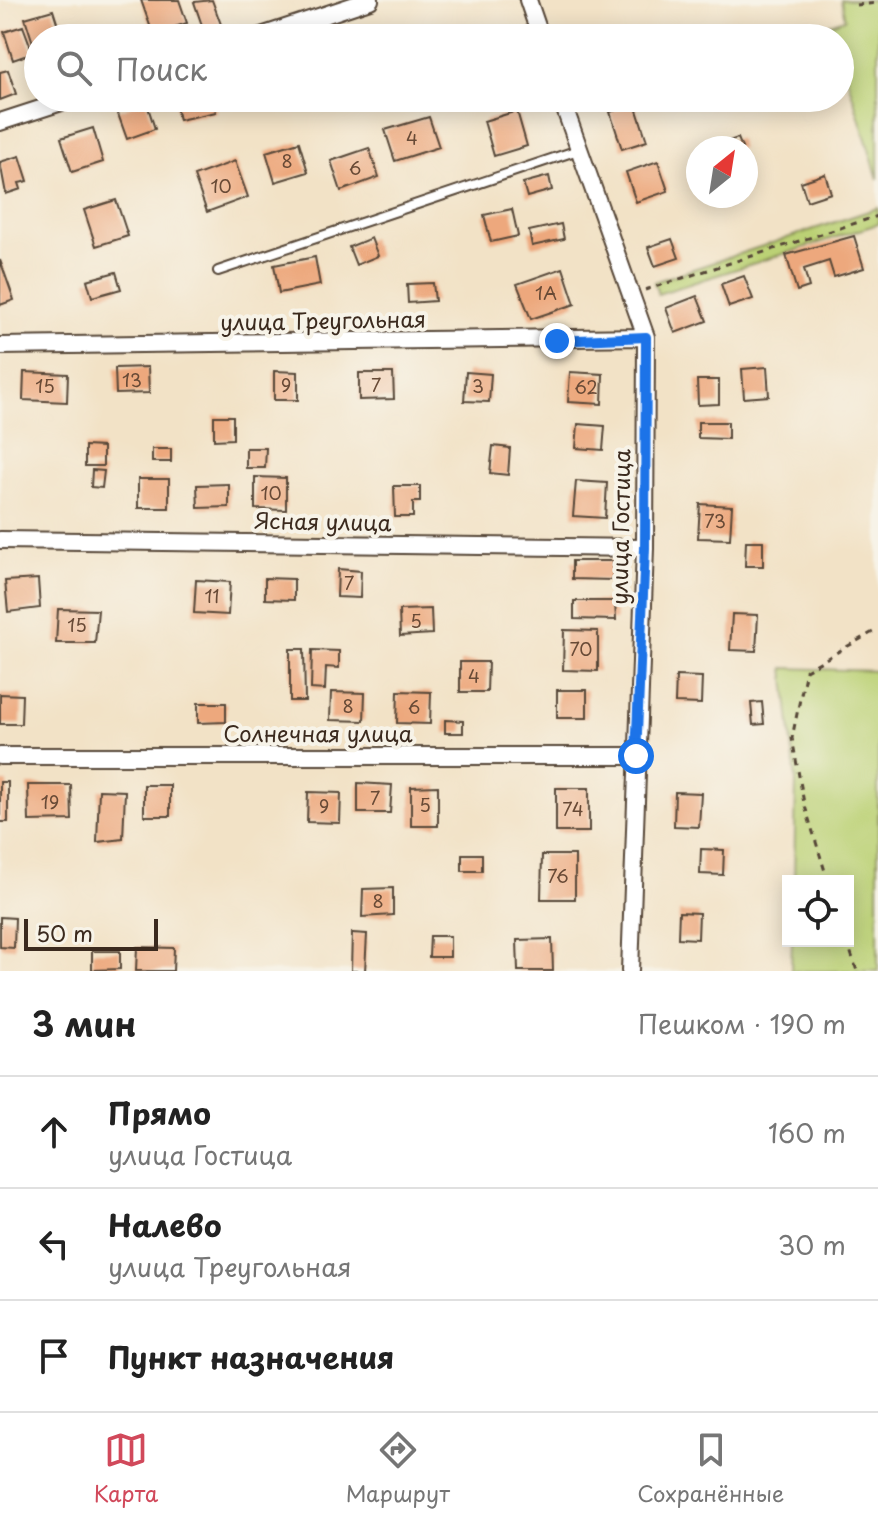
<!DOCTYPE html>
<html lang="ru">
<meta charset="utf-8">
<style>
body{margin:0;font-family:"Playpen Sans",sans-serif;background:#f2f2f2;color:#222}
.controls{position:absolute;right:24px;bottom:24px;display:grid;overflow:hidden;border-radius:0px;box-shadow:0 4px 20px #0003}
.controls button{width:72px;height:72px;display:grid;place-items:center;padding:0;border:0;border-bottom:2px solid #e0e0e0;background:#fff;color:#222;font:40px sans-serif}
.compass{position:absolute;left:686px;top:136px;width:72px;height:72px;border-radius:50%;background:#fff;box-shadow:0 4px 20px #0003;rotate:30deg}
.scale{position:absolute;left:24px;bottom:20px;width:134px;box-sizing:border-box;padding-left:8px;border:4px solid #3b2a1e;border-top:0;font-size:22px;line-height:28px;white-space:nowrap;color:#3b2a1e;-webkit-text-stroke:6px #f7f3e8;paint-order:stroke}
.stop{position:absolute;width:24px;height:24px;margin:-18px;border:6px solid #1a73e8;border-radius:50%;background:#fff}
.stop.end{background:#1a73e8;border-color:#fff;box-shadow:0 2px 8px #0008}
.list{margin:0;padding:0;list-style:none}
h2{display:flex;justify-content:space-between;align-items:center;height:104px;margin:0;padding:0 32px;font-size:34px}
h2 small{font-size:26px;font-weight:400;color:#767676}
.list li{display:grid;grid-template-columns:52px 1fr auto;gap:24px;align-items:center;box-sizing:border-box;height:112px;padding:0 32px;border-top:2px solid #e0e0e0}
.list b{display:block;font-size:30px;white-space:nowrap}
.list p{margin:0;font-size:26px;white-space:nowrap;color:#767676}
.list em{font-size:26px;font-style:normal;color:#767676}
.icon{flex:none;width:44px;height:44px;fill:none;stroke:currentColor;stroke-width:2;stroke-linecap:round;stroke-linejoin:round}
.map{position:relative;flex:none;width:878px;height:971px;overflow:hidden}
.search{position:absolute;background:#fff;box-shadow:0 4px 20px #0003;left:24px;right:24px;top:24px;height:88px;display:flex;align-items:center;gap:20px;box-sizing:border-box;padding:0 28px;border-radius:44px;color:#767676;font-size:30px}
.sheet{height:440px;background:#fff}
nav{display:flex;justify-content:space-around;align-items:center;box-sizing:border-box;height:112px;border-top:2px solid #e0e0e0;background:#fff;font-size:22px;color:#767676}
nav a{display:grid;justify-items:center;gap:4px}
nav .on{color:#d1495b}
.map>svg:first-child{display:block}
.green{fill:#bbd175;stroke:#7b7e4a;stroke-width:2}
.building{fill:#eda87d}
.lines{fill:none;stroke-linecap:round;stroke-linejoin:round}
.lane-casing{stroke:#564637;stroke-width:12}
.street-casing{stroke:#564637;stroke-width:20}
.path{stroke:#564637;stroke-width:3;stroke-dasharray:6 6;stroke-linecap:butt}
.lane{stroke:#fff;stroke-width:8}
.street{stroke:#fff;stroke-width:16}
.route{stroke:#1a73e8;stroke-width:10}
.labels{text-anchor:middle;stroke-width:8;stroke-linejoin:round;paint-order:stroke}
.number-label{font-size:18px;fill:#684a36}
.street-label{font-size:22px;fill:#3b2a1e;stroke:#f7f3e8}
</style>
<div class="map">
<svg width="878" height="971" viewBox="0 0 878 971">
<rect width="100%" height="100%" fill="#f7f3e8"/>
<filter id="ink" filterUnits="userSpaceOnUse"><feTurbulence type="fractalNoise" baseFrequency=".0125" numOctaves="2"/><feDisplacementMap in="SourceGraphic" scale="16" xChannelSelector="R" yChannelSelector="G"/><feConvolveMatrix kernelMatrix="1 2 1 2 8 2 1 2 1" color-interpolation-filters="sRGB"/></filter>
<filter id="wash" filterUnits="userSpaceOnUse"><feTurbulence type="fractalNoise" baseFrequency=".006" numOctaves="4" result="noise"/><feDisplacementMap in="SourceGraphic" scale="32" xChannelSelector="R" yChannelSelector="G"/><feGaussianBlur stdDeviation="1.8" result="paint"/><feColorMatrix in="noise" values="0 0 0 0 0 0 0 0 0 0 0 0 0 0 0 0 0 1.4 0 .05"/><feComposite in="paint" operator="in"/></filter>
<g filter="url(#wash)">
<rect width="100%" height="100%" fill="#f2e2c6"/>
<path class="green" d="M841,0H878V179L840,54V38H835L830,24L845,19Z
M878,208V224L658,294L654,282Z
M784,668L878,671V971H791L792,941H848V881H794L796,782Z"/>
<g id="blocks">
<path class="building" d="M141,0H179L187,23L153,34Z
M212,0L223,30L206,37L194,2Z
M53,10L61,35L38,38L33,43L25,18Z
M23,26L33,53L13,60L4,32Z
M117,28L120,38H87V37Z
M8,70L16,94L0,100V72Z
M174,98H213L216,112L179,120Z
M146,101L155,129L127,139L117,111Z
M635,104L647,141L622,149L610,112Z
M517,111L527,146L494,156L484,121Z
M429,117L439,147L395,161L385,130Z
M93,128L103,162L72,172L61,138Z
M738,138L742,148H711V147Z
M299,142L308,172L275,182L266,152Z
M369,148L379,177L341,191L331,161Z
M20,156L28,181L19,183L21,189L6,194L0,162Z
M235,161L248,197L207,212L194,176Z
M658,161L668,191L636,202L626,172Z
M825,174L831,193L807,201L801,182Z
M549,176L552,190L527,197L523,183Z
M116,200L128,236L96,246L84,210Z
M512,209L518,236L491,242L484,215Z
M561,224L564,239L532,246L529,231Z
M854,236L864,268L834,277L829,261L804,269L809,287L797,291L786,255Z
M371,238L378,256L356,265L349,247Z
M672,239L679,258L655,266L648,247Z
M315,257L320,285L279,293L274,265Z
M0,260L14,300L0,305Z
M563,268L575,304L531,319L517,284Z
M116,272L121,289L92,297L87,280Z
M744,276L753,299L729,307L721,284Z
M433,283L435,301L408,303L407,284Z
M697,296L707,321L675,333L666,308Z
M148,367L149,393L116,394L115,368Z
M767,367L769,396L744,398L742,369Z
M274,371L298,372V400H274Z
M24,372L68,374L67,402L23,400Z
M466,372L491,374L489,402L464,401Z
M570,372L603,374L602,404L568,402Z
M359,373H393L394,399L359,400Z
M697,380H719V404L698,405Z
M214,416H233V439L214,440Z
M698,422H728V439L698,438Z
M578,424L605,426L603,450L576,448Z
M85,446L103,447V466H85Z
M493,446L510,448L508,475L490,473Z
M246,448H266L265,468H246Z
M152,449H171V462H152Z
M92,470L104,471L102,488L91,487Z
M255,477L286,478V510L255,509Z
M138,479H169V508H138Z
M576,481L607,483L605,518L573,516Z
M229,484V507L198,508L197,485Z
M394,486H420V502H413V517H395Z
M700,504L732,506L730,539L698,538Z
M746,541H763V566H745Z
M572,561H612L613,580L572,579Z
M338,569L361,571L360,598L337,597Z
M265,578L294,579V600L265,599Z
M38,579L40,608L8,612L5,581Z
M196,580L230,582L228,615L194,613Z
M574,601H615L616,620L574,619Z
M58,609L98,610L95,643H56Z
M431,609L432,634L400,636L399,610Z
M732,614L758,615L756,651L730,650Z
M564,630L598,631V671L563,670Z
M290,649H304L305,701H290Z
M312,650L339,651V668L326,667L325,690L311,689Z
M460,662H488L487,692H460Z
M676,676L702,677L701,704L675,703Z
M557,690H587V718H557Z
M398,691L431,692L430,724L397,723Z
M331,692L365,693L364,721L330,720Z
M0,694L22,695L21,724H0Z
M762,702L764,724L753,725L751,703Z
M198,703H226V722L198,723Z
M445,720L463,721V733H445Z
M0,782H8V822H0Z
M358,783L392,785L390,813H358Z
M28,785H71L72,820L29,821Z
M144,785H170V816H144Z
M438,786V826H411V787Z
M556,788H589V832H556Z
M99,790L125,791L123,839L97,842Z
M308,792L341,793L340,823L307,822Z
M675,792L701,793L699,827L674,826Z
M701,849L724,850L723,875L700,874Z
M462,854H482V871H462Z
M542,855H575V899H541Z
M393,888V915L362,917L363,889Z
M679,912L699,913L698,939L678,938Z
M0,917L15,918L14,948L0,947Z
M352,933L367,934L365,971H351Z
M430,936H450V957H429Z
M552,939L553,971H518L517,940Z
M137,947L174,948L173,971H136Z
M92,951H120V969L92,970Z"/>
</g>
</g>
<g filter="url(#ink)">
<use href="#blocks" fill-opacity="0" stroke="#564637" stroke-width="2"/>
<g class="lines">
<defs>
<path id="lane" d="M218,271L578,150"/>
<path id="street" d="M528,0L541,38
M255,38L370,0
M561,98L646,337L645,548L630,971
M0,122L74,98
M0,346L646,337
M0,540L645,548
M0,756H636"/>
</defs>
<use href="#lane" class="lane-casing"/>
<use href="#street" class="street-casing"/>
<path class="path" d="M856,5L878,3
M645,290L878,216
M828,881L804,803L792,738L806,670L878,629
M847,941L857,971"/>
<use href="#lane" class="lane"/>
<use href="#street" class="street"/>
</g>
</g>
<g class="lines" filter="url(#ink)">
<path class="route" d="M557,341L646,337L645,548L636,756"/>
</g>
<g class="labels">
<g class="number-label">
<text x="412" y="145">4</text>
<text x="287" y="168">8</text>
<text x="355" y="175">6</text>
<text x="221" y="193">10</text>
<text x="546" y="300">1А</text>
<text x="132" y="387">13</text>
<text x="286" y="392">9</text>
<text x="376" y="392">7</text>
<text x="45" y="393">15</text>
<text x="478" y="393">3</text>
<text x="586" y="394">62</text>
<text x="271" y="500">10</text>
<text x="715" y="528">73</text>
<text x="349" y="590">7</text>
<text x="212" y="603">11</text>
<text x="416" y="628">5</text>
<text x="77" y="632">15</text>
<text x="581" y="656">70</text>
<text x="474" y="683">4</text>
<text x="348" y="713">8</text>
<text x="414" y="714">6</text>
<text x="375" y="805">7</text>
<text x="50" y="809">19</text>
<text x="425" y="812">5</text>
<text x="324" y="813">9</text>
<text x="573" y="816">74</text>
<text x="558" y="883">76</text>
<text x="378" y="908">8</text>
</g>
<g class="street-label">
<text transform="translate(323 321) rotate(-1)" y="8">улица Треугольная</text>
<text transform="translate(323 522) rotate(1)" y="8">Ясная улица</text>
<text transform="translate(621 527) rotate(-89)" y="8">улица Гостица</text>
<text x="318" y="742">Солнечная улица</text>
</g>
</g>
</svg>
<div class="controls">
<button><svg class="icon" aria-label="locate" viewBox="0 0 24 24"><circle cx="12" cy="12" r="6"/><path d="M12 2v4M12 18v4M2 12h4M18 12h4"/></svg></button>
</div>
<svg class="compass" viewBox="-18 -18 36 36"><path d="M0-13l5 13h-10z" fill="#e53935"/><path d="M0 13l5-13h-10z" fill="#767676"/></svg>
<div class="scale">50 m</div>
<div class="stop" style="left:636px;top:756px"></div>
<div class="stop end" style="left:557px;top:341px"></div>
<div class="search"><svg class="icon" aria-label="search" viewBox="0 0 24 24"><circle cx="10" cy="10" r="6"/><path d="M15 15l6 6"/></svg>Поиск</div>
</div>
<section class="sheet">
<h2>3 мин<small>Пешком · 190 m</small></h2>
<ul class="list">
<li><svg class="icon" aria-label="ahead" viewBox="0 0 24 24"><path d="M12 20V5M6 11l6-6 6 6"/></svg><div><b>Прямо</b><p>улица Гостица</p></div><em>160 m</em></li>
<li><svg class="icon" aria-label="left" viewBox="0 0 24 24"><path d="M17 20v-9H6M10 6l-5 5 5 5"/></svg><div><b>Налево</b><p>улица Треугольная</p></div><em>30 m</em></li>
<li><svg class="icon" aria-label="arrive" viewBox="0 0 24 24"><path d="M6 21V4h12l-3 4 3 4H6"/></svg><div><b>Пункт назначения</b></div></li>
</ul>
</section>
<nav>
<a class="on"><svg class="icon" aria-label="map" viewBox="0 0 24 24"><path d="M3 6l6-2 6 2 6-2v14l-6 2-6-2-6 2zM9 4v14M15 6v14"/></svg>Карта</a>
<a><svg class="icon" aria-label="directions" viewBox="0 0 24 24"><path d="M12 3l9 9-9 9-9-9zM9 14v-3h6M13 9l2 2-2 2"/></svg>Маршрут</a>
<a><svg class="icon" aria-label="saved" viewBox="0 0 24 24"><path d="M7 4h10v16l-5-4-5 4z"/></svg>Сохранённые</a>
</nav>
